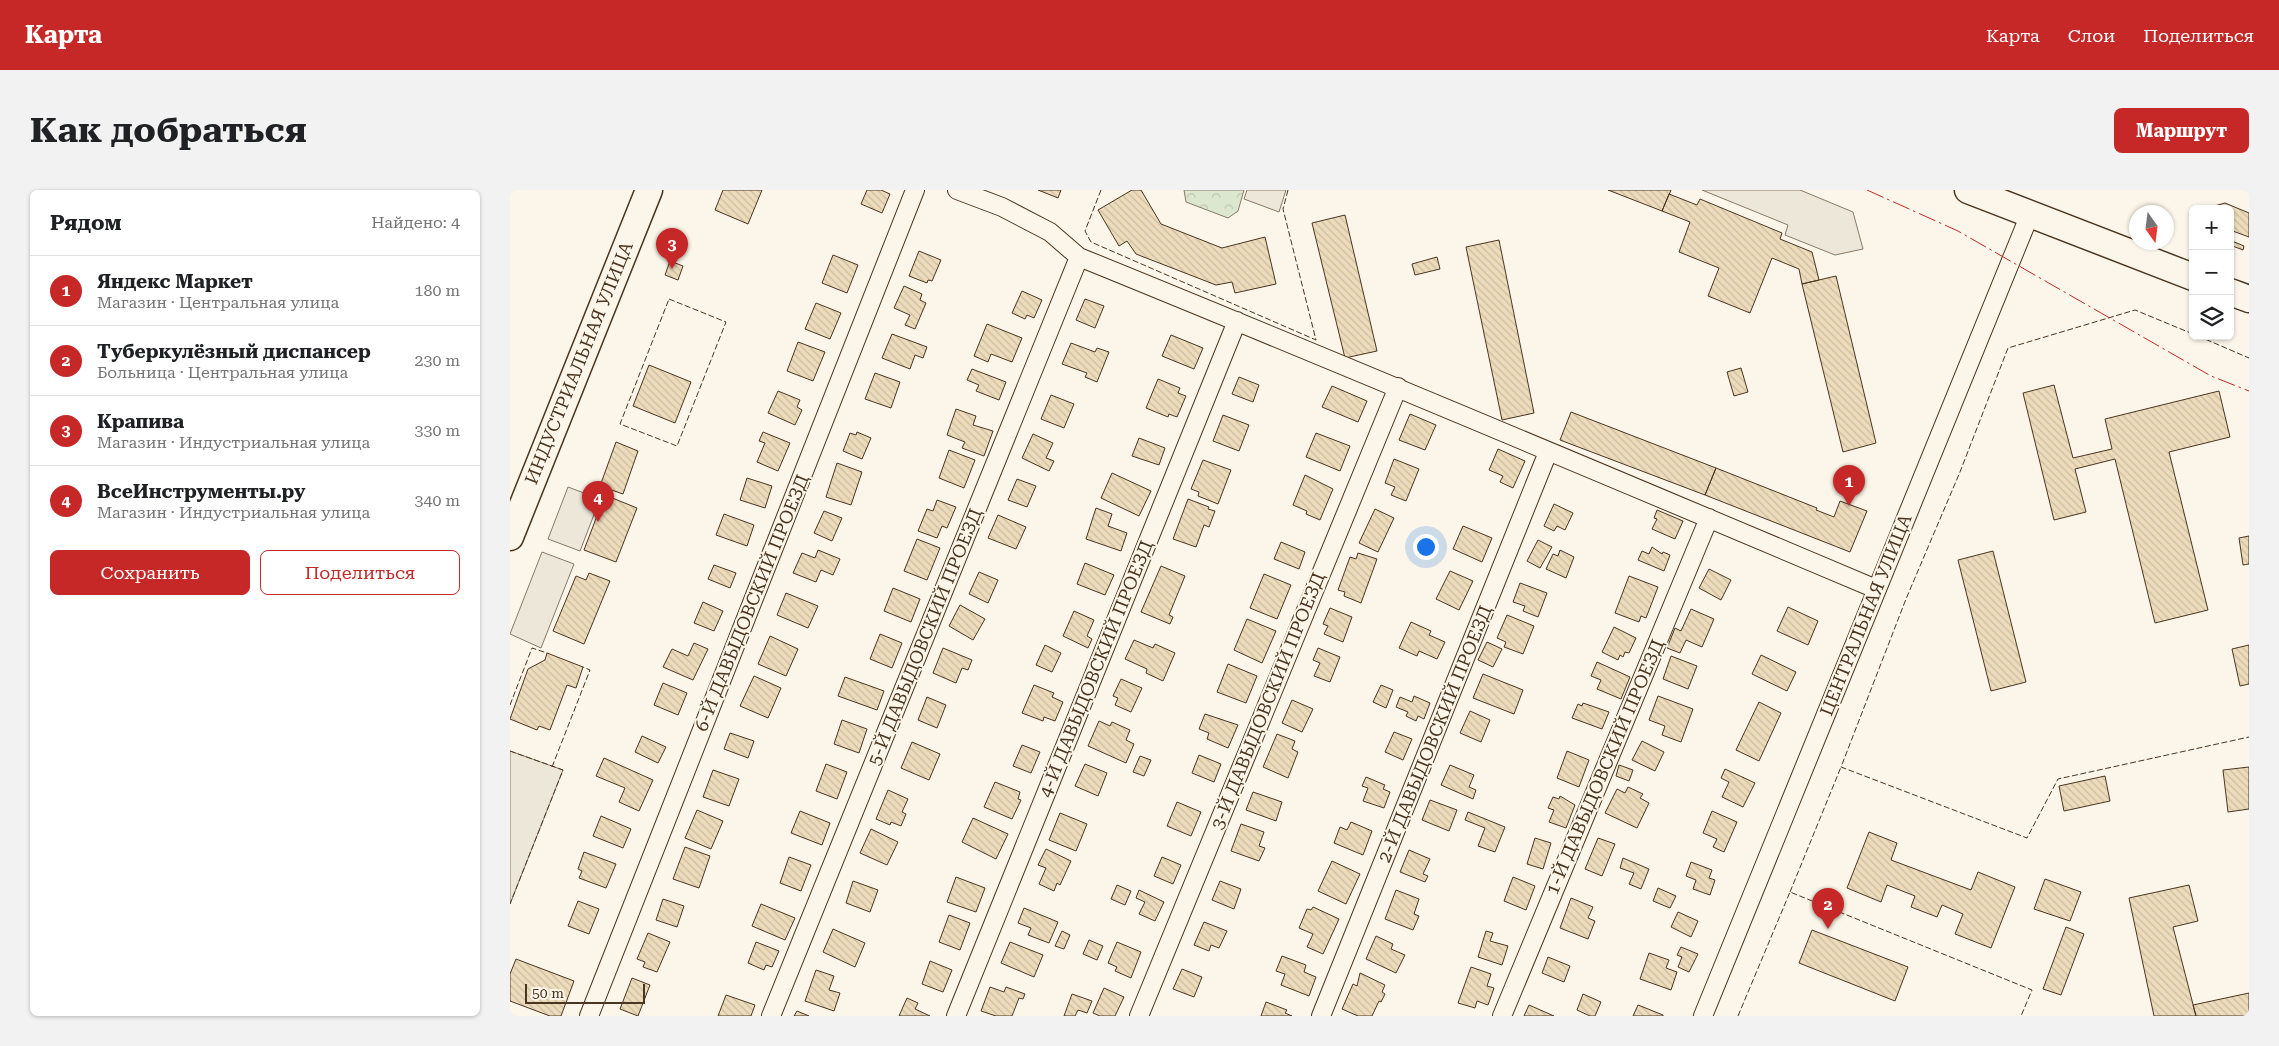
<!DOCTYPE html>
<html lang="ru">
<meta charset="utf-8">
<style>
body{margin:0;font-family:"Roboto Serif",serif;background:#f2f2f2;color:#202124}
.controls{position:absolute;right:15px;top:15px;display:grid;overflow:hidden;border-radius:8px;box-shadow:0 1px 4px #0004}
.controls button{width:45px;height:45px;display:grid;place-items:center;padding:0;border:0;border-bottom:1px solid #e0e0e0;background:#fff;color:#202124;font:25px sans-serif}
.compass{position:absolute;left:1619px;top:15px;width:45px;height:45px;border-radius:50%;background:#fff;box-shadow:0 1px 4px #0004;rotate:166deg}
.scale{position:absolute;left:15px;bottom:12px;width:120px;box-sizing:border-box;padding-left:5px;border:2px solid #4a3520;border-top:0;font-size:14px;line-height:18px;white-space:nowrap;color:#4a3520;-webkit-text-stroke:4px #fbf6e9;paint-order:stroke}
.you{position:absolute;left:915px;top:356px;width:18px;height:18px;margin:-12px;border:4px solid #fff;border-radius:50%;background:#1a73e8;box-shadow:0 0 0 8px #1a73e833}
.badge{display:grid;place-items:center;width:32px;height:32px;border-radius:50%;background:#c62828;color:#fff;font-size:16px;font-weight:700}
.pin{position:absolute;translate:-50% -41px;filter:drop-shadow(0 1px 2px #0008)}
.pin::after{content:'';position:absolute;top:26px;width:18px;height:15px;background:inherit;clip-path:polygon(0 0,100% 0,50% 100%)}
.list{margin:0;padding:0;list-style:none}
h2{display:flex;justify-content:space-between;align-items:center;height:65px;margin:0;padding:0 20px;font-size:21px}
h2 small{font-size:16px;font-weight:400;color:#757577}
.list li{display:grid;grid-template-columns:32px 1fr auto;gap:15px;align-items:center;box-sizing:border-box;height:70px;padding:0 20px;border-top:1px solid #e0e0e0}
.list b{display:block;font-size:19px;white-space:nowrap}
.list p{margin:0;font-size:16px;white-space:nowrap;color:#757577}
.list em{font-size:16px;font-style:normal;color:#757577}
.actions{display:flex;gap:10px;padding:15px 20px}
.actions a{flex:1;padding:11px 0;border:1px solid #c62828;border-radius:8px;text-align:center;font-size:18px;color:#c62828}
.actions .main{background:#c62828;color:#fff}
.icon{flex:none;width:28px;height:28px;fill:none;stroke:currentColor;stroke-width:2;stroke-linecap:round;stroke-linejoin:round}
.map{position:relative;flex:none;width:1739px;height:826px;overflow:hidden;border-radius:8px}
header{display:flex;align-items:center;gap:30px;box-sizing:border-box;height:70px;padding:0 25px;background:#c62828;color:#fff}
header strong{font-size:24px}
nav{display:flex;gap:28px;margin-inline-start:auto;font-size:18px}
.intro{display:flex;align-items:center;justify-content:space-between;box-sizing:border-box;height:120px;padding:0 30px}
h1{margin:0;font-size:35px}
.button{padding:12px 22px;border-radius:8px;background:#c62828;color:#fff;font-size:18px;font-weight:700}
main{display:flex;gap:30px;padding:0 30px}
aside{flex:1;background:#fff;border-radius:8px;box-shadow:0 1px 4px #0004}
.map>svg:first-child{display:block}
.park{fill:url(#park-crowns);stroke:#887966}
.parking{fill:#ede7d9;stroke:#887966}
.building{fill:url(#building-back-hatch);stroke:#4a3520}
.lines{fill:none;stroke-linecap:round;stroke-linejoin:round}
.minor-casing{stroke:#4a3520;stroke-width:20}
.highway-casing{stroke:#4a3520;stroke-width:29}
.minor{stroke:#fbf6e9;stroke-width:18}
.highway{stroke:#fbf6e9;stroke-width:26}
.fence{stroke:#4a3520;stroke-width:1;stroke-dasharray:6 2.5;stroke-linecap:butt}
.power{stroke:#c62828;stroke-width:1;stroke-dasharray:18 4 2.5 4;stroke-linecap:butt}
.labels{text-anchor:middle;stroke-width:4;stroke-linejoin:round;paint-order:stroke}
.street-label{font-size:18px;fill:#4a3520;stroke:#fbf6e9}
</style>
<header>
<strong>Карта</strong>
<nav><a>Карта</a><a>Слои</a><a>Поделиться</a></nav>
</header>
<div class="intro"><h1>Как добраться</h1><a class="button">Маршрут</a></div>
<main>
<aside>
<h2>Рядом<small>Найдено: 4</small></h2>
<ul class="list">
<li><span class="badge">1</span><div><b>Яндекс Маркет</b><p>Магазин · Центральная улица</p></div><em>180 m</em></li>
<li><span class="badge">2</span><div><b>Туберкулёзный диспансер</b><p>Больница · Центральная улица</p></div><em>230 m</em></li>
<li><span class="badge">3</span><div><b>Крапива</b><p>Магазин · Индустриальная улица</p></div><em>330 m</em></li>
<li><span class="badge">4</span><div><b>ВсеИнструменты.ру</b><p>Магазин · Индустриальная улица</p></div><em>340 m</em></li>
</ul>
<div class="actions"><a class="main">Сохранить</a><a>Поделиться</a></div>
</aside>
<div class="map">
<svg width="1739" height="826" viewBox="0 0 1739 826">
<defs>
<pattern id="park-crowns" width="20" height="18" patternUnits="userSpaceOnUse" patternTransform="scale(1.25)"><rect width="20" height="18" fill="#dce7d0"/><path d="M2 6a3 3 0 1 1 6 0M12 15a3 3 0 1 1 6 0" fill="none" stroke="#bec7b2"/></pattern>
<pattern id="building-back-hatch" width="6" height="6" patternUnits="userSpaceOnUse" patternTransform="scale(1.25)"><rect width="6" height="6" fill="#ecdcbc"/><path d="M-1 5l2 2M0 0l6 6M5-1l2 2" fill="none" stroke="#ccbda1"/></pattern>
</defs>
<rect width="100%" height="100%" fill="#fbf6e9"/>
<path class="park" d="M674,0H734L728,21L718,28L676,12Z"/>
<path class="parking" d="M737,0H776L769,22L734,9Z
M1192,0H1290L1343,22L1353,59L1325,65L1275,45L1278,35Z
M58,297L90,309L70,361L38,349Z
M32,362L64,374L31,458L0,444Z
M0,561L53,580L0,714Z"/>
<path class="building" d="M213,0H252L238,34L205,20Z
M357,0H371L380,4L372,23L351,14Z
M528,0H551L548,8Z
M622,0H631L651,34L712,58L755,47L766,94L725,103L722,92L706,95L626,64L617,51L609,56L588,20Z
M1098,0H1161L1152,21Z
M1159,4L1187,15L1190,9L1272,43L1270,49L1302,62L1309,90L1292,94L1289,79L1262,68L1240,123L1198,106L1209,78L1169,62L1180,32L1152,21Z
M1715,13L1739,23V47L1720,40V19H1694Z
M835,25L867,161L835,168L802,33Z
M989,50L1024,223L992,230L956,57Z
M1722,51L1734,56L1733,60L1720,55Z
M409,61L431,70L422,91L418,90L417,93L399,86Z
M323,65L348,75L337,103L312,93Z
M927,67L930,79L905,85L902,74Z
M160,71L173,76L168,90L155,85Z
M1326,86L1366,253L1333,262L1292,94Z
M394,96L412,104L410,110L416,113L405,139L395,135L400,125L384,118Z
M512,101L532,110L524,128L517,125L515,129L502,123Z
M575,109L594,116L585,138L566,130Z
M306,113L331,123L320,149L295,139Z
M477,134L512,148L502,172L481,164L478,172L464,166Z
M382,144L417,157L413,168L405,165L400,179L372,168Z
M661,145L693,158L684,179L652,166Z
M288,152L315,162L303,191L277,181Z
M561,153L585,162L587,158L599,162L587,192L575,187L577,183L552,174Z
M139,175L181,192L165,233L123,216Z
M1231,178L1238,202L1224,206L1217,182Z
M462,179L496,192L489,210L466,201L469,195L457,190Z
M365,183L390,192L381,218L355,209Z
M729,187L749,195L743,212L722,204Z
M648,189L670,198L668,203L676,206L667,227L659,224L658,227L636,218Z
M1544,195L1563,268L1602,259L1595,229L1709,201L1720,247L1659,262L1698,420L1645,433L1605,269L1565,279L1576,322L1544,330L1513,203Z
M822,196L857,211L848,232L812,217Z
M268,201L290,210L287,217L292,220L285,235L258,223Z
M541,205L564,214L554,238L531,229Z
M446,219L466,226L463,235L483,241L474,266L452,258L455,252L437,245Z
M1061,222L1206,278L1195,305L1050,250Z
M900,224L926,235L915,260L889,250Z
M713,225L739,235L729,261L703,251Z
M253,242L280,253L268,281L247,272L255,253L249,251Z
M347,242L361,248L352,269L333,261L340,243L346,245Z
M806,243L840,256L830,281L796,267Z
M523,244L543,253L536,268L544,271L539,281L512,268Z
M629,248L655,258L649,275L622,266Z
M106,252L128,261L113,304L90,296Z
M988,259L1015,271L1003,298L990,292L993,286L979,280Z
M439,260L465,270L454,298L429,288Z
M884,269L909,279L896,311L881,305L885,297L875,293Z
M693,270L721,280L708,314L688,306L689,302L681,299Z
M327,273L352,282L341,315L316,307Z
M1206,278L1307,318L1306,320L1324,327L1330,311L1357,321L1340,362L1195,305Z
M602,283L641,301L629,326L591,308Z
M795,285L823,299L810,330L796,324L797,321L783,315Z
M237,288L262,296L255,318L230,310Z
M507,289L526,296L517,317L498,310Z
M95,305L127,318L106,372L74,360Z
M678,309L699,317L698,319L705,321L699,337L694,335L686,357L663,349Z
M427,310L446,317L437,338L432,336L427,348L408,341L417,319L423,321Z
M1044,314L1063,323L1055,340L1047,336L1044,341L1034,336Z
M586,318L602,324L598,336L617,343L611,361L576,349Z
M865,319L884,328L868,362L849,353Z
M1147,320L1173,331L1165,349L1142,339L1147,329L1144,328Z
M314,321L332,328L322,351L304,343Z
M214,324L244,335L237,356L206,345Z
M488,325L516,337L506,359L478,348Z
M953,336L982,348L972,372L943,359Z
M1739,346V374L1733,375L1729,348Z
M407,349L430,358L417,390L394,381Z
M1028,350L1042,357L1030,378L1017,371Z
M771,352L795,362L789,379L764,369Z
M1142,357L1152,364L1153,362L1160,365L1154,381L1128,370L1132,361L1139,364Z
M308,360L330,369L323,385L311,380L306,392L283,383L292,363L305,368Z
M1050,360L1064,367L1056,388L1036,379L1043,364L1048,366Z
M1483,361L1516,492L1481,501L1448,370Z
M848,363L867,369L851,413L834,406L835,402L828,400L840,367L846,369Z
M575,373L604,385L595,405L567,394Z
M204,375L226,383L220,398L198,389Z
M651,376L675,386L659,425L663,427L660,434L631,422Z
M1199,379L1221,390L1211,410L1189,398Z
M940,381L963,391L949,420L926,409Z
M469,382L488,390L478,413L459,404Z
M79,383L100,391L74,454L43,441L66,386L76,390Z
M754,384L781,395L767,429L740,418Z
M1119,386L1148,397L1136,428L1131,426L1129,432L1105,423Z
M1010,393L1037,403L1028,427L1013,421L1015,416L1003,412Z
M383,398L410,409L401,432L374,421Z
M276,403L308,416L298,438L267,425Z
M193,412L213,421L204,441L184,433Z
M450,415L475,429L463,450L439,436Z
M1278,417L1308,431L1298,455L1267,441Z
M820,418L842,427L833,452L814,444L818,436L813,434Z
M1181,419L1204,429L1192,457L1176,450L1170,463L1157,458L1165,438L1171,441Z
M564,421L584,430L577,446L582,449L578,458L553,446Z
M997,425L1024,436L1013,464L994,457L996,452L987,448Z
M737,429L766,441L752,473L724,460Z
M901,432L921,441L919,445L935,452L927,469L909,461L907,466L889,458Z
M1104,437L1126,448L1119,463L1115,462L1113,467L1110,465L1108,470L1092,462Z
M370,444L392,453L382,478L360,469Z
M260,446L288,459L276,486L248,474Z
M624,450L643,458L645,454L665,463L653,491L636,483L637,479L615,469Z
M977,452L992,459L983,477L968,470Z
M184,453L198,459L183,490L153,477L162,459L178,466Z
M535,455L551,463L542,482L526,475Z
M1739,455V494L1730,496L1722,459Z
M433,458L462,470L458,480L452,478L446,493L423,483Z
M808,458L830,467L820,492L804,486L810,473L803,470Z
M37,463L73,477L66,498L57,495L40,540L29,536L27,540L0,529L18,479L35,470Z
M1251,465L1286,482L1277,501L1242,484Z
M1161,466L1187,476L1178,499L1153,489Z
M1087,472L1120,487L1111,509L1087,499L1091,490L1081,486Z
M718,474L747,486L736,513L707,502Z
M973,484L1013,500L1004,524L963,508Z
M244,486L271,498L258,528L230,516Z
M335,487L374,501L367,520L328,506Z
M611,489L632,498L621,522L605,515L608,508L603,506Z
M153,493L177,503L168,525L144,515Z
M524,495L544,503L542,507L553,512L545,531L534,527L533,531L512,523Z
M871,495L883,500L876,518L863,512Z
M904,506L920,513L914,529L908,526L906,531L896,526L898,522L886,517L890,507L902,512Z
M1148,506L1183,519L1171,552L1152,545L1155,536L1139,530Z
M417,507L436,515L427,538L408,530Z
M782,510L803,519L792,542L772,533Z
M1249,512L1271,523L1249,571L1226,560Z
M1073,513L1099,522L1092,539L1062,528L1068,514L1072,516Z
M960,521L980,530L971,552L950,543Z
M695,524L728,535L718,558L697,549L699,543L689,539Z
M332,530L357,539L349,563L324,554Z
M589,531L600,536L602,532L620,540L616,550L624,554L616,573L578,556Z
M884,542L902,549L893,570L875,562Z
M220,543L244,551L238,568L214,559Z
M767,544L785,551L782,559L788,562L778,588L753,577Z
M132,546L156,557L148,573L125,562Z
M1132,551L1154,562L1145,581L1122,570Z
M402,552L430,564L419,590L391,578Z
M512,555L530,562L521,583L503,576Z
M1057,561L1079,570L1069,597L1047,588Z
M689,565L711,574L704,592L682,583Z
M630,566L641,570L634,586L623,582Z
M94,568L143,590L129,621L109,612L115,598L86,586Z
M316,574L337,582L327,609L306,601Z
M575,574L597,583L588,606L565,596Z
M940,575L964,585L959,597L966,600L963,609L931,595Z
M1109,575L1123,580L1119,591L1106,586Z
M1739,577V619L1718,622L1713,580Z
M1215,579L1245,593L1233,617L1212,607L1219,592L1211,588Z
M203,580L229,589L219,616L193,607Z
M1595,586L1600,611L1554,621L1549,596Z
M856,587L875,595L873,599L880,602L874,618L853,611L858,598L852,596Z
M485,592L510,602L508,609L511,610L502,629L474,617Z
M1118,597L1133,604L1130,608L1139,613L1127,638L1095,623L1107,599L1115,603Z
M378,600L398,609L392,622L396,624L391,636L381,632L380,635L366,629Z
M743,602L772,612L766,631L736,620Z
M1050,606L1065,615L1056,638L1039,632L1044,620L1038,618L1043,607L1049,609Z
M920,610L947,620L939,641L912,630Z
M667,612L691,622L681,646L657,636Z
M187,620L213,631L201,659L175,648Z
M290,621L320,633L312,655L281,643Z
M1202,621L1227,632L1214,662L1203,657L1207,649L1193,643Z
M958,622L995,637L985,662L968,656L975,638L955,630Z
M550,623L577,634L566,661L539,650Z
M91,626L121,639L113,658L83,646Z
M463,628L498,644L486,669L452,652Z
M841,632L862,641L853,665L824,653L830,637L837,640Z
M731,634L754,642L749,656L755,658L749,671L721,661Z
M361,639L388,652L377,675L350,663Z
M1359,642L1387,653L1381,670L1461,700L1468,682L1505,697L1481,758L1445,744L1453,724L1432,715L1427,727L1401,717L1405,706L1377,695L1371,712L1337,698Z
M1025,648L1041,653L1033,679L1017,674Z
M1088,648L1105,654L1092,686L1075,679Z
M175,657L200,666L189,698L163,689Z
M536,659L561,671L550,695L547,693L544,701L529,694L536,678L528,675Z
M899,660L920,669L913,684L918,686L915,692L890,682Z
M74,662L106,674L96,698L69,688L72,681L68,679Z
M279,667L301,675L291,701L270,693Z
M652,667L671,675L663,694L644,686Z
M1113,668L1139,679L1131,699L1119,694L1124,683L1110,678Z
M822,671L850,684L836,714L808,701Z
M1181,672L1202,680L1199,688L1205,690L1200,705L1183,699L1186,690L1176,686Z
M446,687L475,698L466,722L437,712Z
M1003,687L1025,696L1016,720L994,711Z
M1535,689L1571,702L1560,731L1524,719Z
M343,691L368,700L360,722L336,713Z
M710,691L731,699L724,719L702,710Z
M607,695L621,701L615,715L601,709Z
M1679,695L1688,731L1663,737L1686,826H1644L1619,708Z
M1148,698L1166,706L1160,718L1143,711Z
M629,700L654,712L645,731L629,724L635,712L626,708Z
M886,700L909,709L904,724L909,726L903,740L875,729Z
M1061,708L1083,717L1078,728L1085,731L1078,749L1050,738Z
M153,709L174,716L167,737L146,730Z
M68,711L89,719L79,744L58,736Z
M251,714L285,728L275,750L242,736Z
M803,717L829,729L813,764L797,757L803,744L789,738L797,719L801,720Z
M514,718L548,732L539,753L518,745L521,738L508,733Z
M1168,722L1188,731L1181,747L1161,737Z
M439,725L460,733L450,760L429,752Z
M694,732L717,741L709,758L701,755L699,761L684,755Z
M1556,737L1574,744L1551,805L1533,799Z
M323,739L355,753L345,777L313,762Z
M1302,740L1398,777L1385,811L1289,773Z
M552,741L560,745L554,759L545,756Z
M976,741L983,743L980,751L998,756L992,775L968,767Z
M138,743L160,752L147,782L133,777L135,772L127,769Z
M866,746L883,754L881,759L895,765L886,783L856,769Z
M579,750L593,756L587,770L573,764Z
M246,752L269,761L262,777L256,775L254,780L238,773Z
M500,752L533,765L524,787L491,773Z
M607,752L631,762L621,788L605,781L607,777L598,773Z
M1171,757L1188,764L1179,782L1168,777L1172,767L1167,765Z
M1139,763L1159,770L1156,778L1167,782L1161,800L1130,789Z
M772,766L796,775L794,782L806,787L799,806L771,795L775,784L766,781Z
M1038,767L1060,776L1054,792L1032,783Z
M6,769L64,791L51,826H40L0,811V784Z
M420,771L442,780L433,802L412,794Z
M961,777L981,784L977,796L984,798L978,815L967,811L965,818L948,813Z
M672,779L692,787L684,807L663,799Z
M306,780L324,786L319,800L330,803L324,821L295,811Z
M850,783L875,795L872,802L875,804L871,812L869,811L862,826H848L832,819L843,794L847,796Z
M122,788L140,795L128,826L110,819Z
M480,797L494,802L496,797L515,804L513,809L509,808L502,826H486L471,821Z
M594,798L614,807L605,826H590L583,823Z
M1739,803V826H1686L1683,815Z
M562,804L582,811L577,823L568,820L565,826H554Z
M1073,804L1091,812L1085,826H1080L1067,820Z
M216,805L245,815L241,826H208Z
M397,808L408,813L405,819L420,826H389Z
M756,812L777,820L775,823L782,826H751Z
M1019,815L1044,826H1014Z
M1128,815L1153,825V826H1123Z
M287,821L299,826H284Z"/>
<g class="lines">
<defs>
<path id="minor" d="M447,0L492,17L540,42L569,67C835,175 1101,287 1366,399
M79,826L405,0
M261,826L569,67
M446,826L727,131
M629,826L888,197
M811,826L1038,262
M992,826L1199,328
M1193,826L1520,24"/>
<path id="highway" d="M1458,0L1683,87
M1720,102L1739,109
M0,347L139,0"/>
</defs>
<use href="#minor" class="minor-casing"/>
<use href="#highway" class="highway-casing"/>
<use href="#minor" class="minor"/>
<use href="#highway" class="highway"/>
<path class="fence" d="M591,0L575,41L581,52L806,150
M778,0L773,19L806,150
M159,109L216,132L167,256L110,234Z
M1683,144L1625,120L1498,158L1450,282L1396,409L1331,577L1517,648L1548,589L1739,547
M1688,146L1739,168
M0,515L22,458L37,463
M0,561L53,580L0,714
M42,577L80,480L73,477
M1280,702L1331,577
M1228,826L1280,702L1522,800L1511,826"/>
<path class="power" d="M1357,0L1448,41L1701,186L1739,201"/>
</g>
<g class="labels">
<g class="street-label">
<text transform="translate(69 173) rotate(-68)" y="6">ИНДУСТРИАЛЬНАЯ УЛИЦА</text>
<text transform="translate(242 413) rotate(-68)" y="6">6-Й ДАВЫДОВСКИЙ ПРОЕЗД</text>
<text transform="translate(1356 425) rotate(-68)" y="6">ЦЕНТРАЛЬНАЯ УЛИЦА</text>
<text transform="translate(415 447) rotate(-68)" y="6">5-Й ДАВЫДОВСКИЙ ПРОЕЗД</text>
<text transform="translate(586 479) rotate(-68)" y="6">4-Й ДАВЫДОВСКИЙ ПРОЕЗД</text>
<text transform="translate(758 511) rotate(-68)" y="6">3-Й ДАВЫДОВСКИЙ ПРОЕЗД</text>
<text transform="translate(925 544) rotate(-68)" y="6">2-Й ДАВЫДОВСКИЙ ПРОЕЗД</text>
<text transform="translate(1095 577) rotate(-67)" y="6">1-Й ДАВЫДОВСКИЙ ПРОЕЗД</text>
</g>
</g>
</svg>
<div class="controls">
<button>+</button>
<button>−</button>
<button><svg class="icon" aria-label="layers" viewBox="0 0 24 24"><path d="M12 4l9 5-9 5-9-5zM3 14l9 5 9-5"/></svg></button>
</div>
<svg class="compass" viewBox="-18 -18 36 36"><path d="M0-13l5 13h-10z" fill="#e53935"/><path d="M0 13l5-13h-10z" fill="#757577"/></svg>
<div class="scale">50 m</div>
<div class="you"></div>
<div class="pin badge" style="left:1339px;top:316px">1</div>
<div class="pin badge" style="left:1318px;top:739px">2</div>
<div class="pin badge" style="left:162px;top:79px">3</div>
<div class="pin badge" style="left:88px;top:332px">4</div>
</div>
</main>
